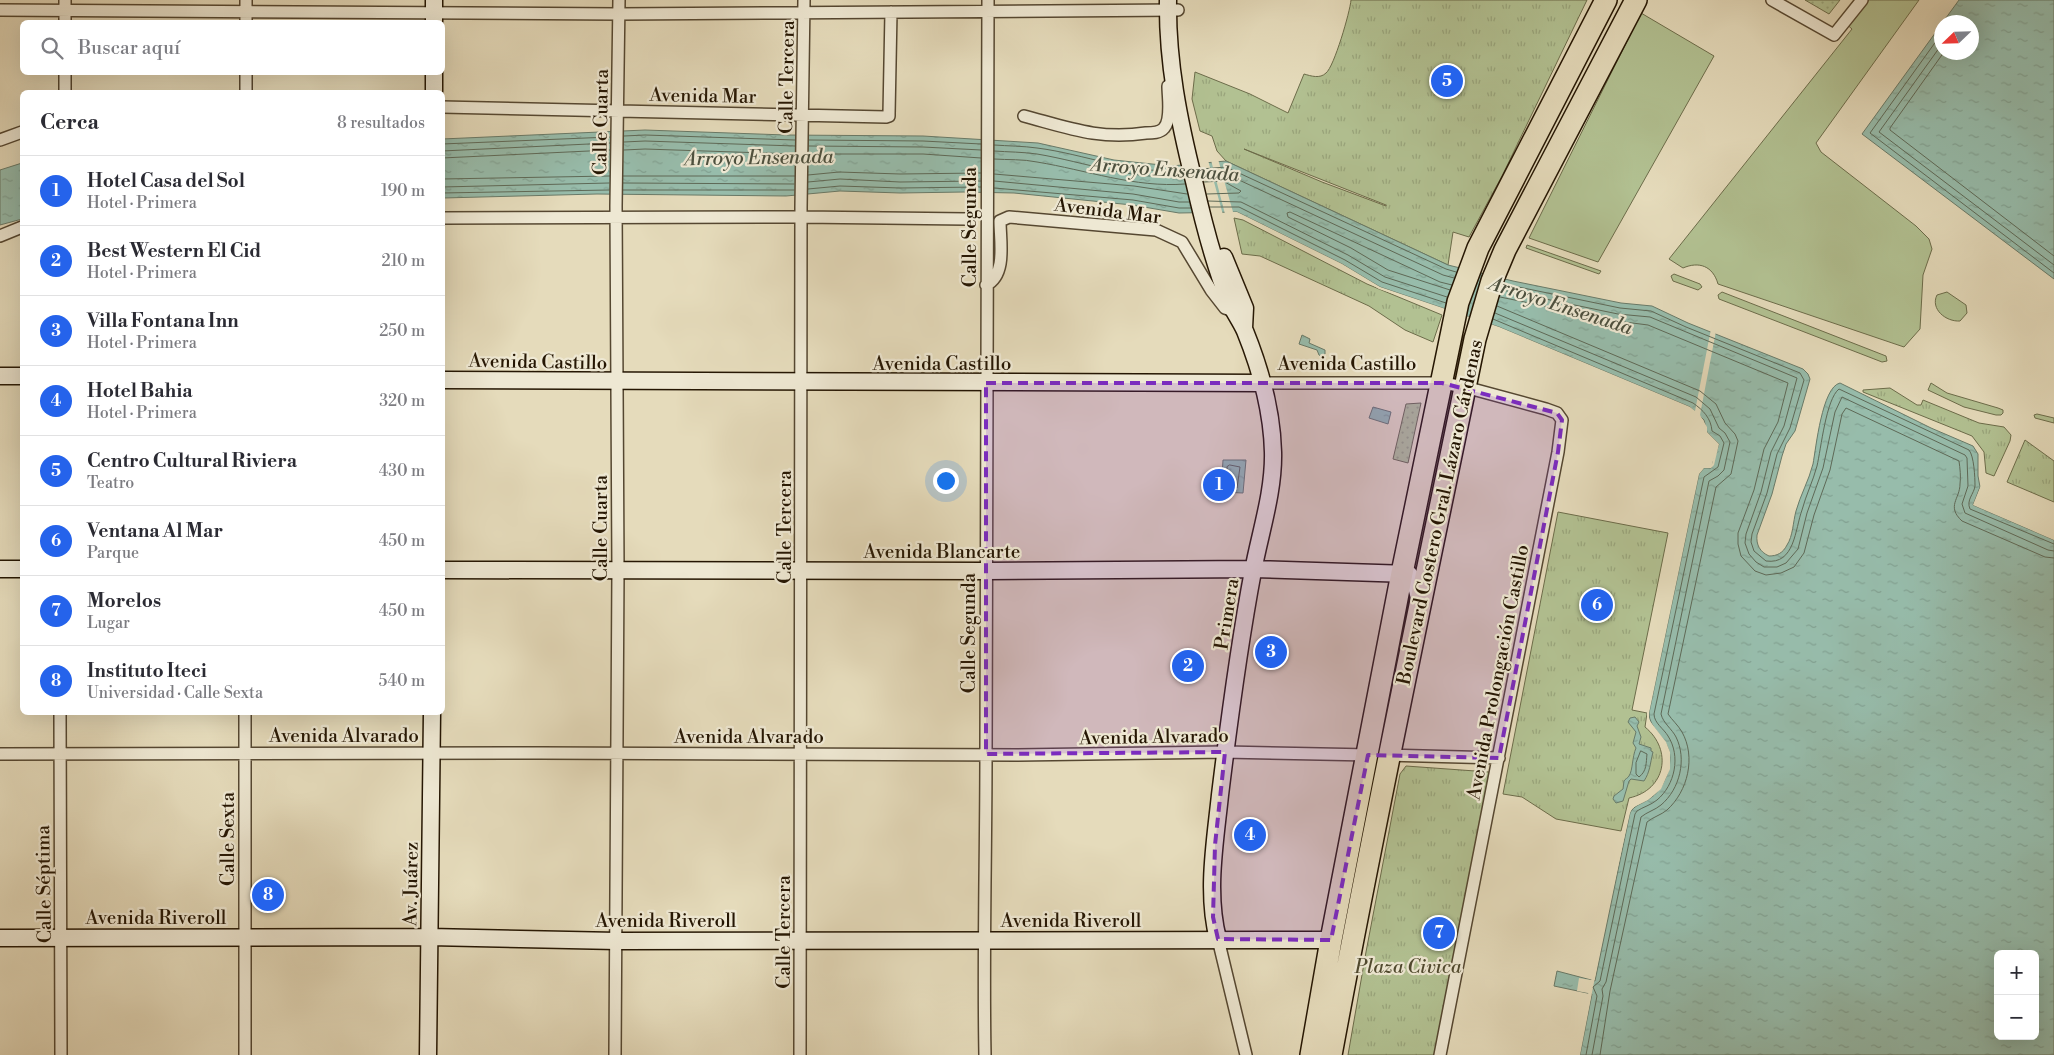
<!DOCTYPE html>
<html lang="es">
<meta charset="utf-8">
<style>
body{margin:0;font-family:"Libre Bodoni",serif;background:#f2f2f3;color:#2b2b33}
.controls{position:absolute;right:15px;bottom:15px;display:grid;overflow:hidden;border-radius:8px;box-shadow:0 5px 20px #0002}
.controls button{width:45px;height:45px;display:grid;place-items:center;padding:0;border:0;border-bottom:1px solid #e1e1e2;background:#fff;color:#2b2b33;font:25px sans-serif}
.compass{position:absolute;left:1934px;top:15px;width:45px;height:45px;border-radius:50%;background:#fff;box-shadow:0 5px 20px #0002;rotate:247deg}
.you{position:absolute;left:945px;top:480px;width:18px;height:18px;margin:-12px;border:4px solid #fff;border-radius:50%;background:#1a73e8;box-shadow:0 0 0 8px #1a73e833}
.badge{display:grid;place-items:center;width:32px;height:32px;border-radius:50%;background:#2563eb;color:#fff;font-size:16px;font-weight:700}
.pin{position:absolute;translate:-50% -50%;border:2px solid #fff;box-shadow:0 1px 5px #0006}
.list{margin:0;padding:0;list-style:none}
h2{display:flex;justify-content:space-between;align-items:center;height:65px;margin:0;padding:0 20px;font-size:21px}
h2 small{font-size:16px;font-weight:400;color:#7c7c81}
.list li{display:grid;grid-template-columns:32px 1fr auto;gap:15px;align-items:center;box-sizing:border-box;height:70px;padding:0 20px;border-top:1px solid #e1e1e2}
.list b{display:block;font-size:19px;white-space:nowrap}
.list p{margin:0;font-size:16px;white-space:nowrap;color:#7c7c81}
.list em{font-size:16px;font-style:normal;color:#7c7c81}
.icon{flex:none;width:28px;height:28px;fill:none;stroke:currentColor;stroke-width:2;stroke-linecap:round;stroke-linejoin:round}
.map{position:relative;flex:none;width:2054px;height:1055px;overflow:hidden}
.search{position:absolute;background:#fff;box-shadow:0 5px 20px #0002;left:20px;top:20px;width:425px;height:55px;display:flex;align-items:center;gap:12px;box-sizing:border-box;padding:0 18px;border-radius:8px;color:#7c7c81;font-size:19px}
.panel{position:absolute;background:#fff;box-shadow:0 5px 20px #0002;left:20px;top:90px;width:425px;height:625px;border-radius:8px}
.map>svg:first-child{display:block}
.grass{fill:#b2c192;stroke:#6c6c4a}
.park{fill:url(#park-tufts);stroke:#6c6c4a;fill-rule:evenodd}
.garden{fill:url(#garden-dots);stroke:#6c6c4a}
.water{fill:url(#water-ripples);stroke:#697a68;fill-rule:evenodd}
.pier{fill:#e5dbbb}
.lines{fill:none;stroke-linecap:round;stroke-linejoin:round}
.shore{stroke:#5e6957;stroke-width:1}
.street-casing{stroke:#554731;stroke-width:14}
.secondary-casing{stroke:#251603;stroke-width:19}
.highway-casing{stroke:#251603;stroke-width:24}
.street{stroke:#eee8d3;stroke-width:11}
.secondary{stroke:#eee8d3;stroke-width:16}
.highway{stroke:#e5dbbb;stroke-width:21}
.marked{fill:#7b2cbf;fill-opacity:0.2;stroke:#7b2cbf;stroke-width:4;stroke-dasharray:10 6;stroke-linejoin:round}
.labels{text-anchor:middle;stroke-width:4.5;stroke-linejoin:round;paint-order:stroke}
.street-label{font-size:19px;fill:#251603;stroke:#eee8d3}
.park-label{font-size:19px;font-style:italic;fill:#4f492e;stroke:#eee8d3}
.water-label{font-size:20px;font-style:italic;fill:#4d503e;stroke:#eee8d3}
</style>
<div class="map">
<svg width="2054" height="1055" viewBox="0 0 2054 1055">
<defs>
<pattern id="park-tufts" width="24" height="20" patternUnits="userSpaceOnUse" patternTransform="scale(1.25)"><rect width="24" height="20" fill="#b2c192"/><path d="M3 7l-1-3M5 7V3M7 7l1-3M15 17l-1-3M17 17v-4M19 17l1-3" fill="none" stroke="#99a57c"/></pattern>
<pattern id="garden-dots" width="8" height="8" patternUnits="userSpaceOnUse" patternTransform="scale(1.25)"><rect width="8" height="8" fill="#b2c192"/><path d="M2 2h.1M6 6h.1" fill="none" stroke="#99a57c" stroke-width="1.8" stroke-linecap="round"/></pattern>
<pattern id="water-ripples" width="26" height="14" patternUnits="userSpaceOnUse" patternTransform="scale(1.25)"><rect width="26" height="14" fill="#97bcab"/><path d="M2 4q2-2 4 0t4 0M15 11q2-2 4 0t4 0" fill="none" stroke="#82a192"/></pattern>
</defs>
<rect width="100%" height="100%" fill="#e5dbbb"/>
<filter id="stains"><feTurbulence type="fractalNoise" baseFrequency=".004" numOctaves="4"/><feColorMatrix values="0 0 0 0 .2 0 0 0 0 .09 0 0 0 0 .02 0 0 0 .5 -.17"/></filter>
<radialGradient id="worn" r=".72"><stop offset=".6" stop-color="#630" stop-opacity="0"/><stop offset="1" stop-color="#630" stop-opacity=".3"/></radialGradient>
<path class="grass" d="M1859,0H1919L1816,143L1821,152L1916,226L1929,239L1932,249L1923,275L1920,329L1904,347L1718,284C1713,266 1699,261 1683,268L1669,259L1852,29L1844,22Z
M1641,13L1714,56L1598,262L1529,238Z
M1527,245L1601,271L1599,274L1526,248Z
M1674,274L1700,284L1702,287L1698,290L1673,281L1671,276Z
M1722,292L1886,356L1887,361L1882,362L1719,299L1718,295Z
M1947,292L1966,305L1967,313L1960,321C1946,322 1930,309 1937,295Z
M1931,383L1947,393L1998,408L2003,410V413L2001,415H1996L1964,407L1928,390Z
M2037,414L2054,418V423L2035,418L2034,415Z"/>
<path class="park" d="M1351,0H1587L1502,176L1469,237L1453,232L1448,265L1226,161L1217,151L1212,136L1200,131L1192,99L1195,72L1250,94L1288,113L1304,74C1311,76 1320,79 1326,73C1334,67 1350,12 1351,0ZM1244,149L1386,205V206L1322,182Z
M1234,218L1243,220L1367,284L1442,315L1433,342L1405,330L1369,306L1260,256L1242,254Z
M1890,388L1917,405H1921L1923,400L1979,423L2004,427L2011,435L2010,441L1994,476L1986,473L1984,452L1972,436L1863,392V390Z
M2025,440L2054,461V502L2007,482Z
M1558,512L1668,533L1632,710L1647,713L1645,727C1673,750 1666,790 1629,798L1621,831L1556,819L1522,797L1503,794Z
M1406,766L1489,772L1437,1055H1348L1366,952L1400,774Z"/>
<path class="garden" d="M1805,0H1840L1829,14Z
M1421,403L1408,463L1393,459L1406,404Z"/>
<path class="water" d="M1959,0H2054V279L1862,134L1941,25L1942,52H1972V22H1943Z
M645,130L786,135L923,136L1038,143L1114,160L1171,166L1226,161L1448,265L1513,281L1621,303L1652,306L1688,323L1803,369L1808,374L1810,379L1795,431L1786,444L1782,456L1772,494L1757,535C1756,545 1760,552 1769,556C1777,556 1783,553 1787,545C1793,536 1793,522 1796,511C1800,496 1809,480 1813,464C1816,448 1822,387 1840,383L1931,428L1973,446L1978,454V476L1980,487L1973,505L2054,540V1055H1580L1592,994L1554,986L1557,971L1595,981L1630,813C1634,805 1642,804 1649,799C1663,791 1673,766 1669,751C1665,736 1649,728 1649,713L1699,474L1704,468H1711L1719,444L1707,432L1704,420L1690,407L1499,327L1380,287L1342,264L1237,212L1179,213L1132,205L1014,193L964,192L900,193L840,191L786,196L597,194L443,198L442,139ZM1998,954H2035V1036H1998Z
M22,163V219L0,225V170Z
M1302,335L1310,339L1309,343L1325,350V354L1322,357L1319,355L1317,350L1299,344Z
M1373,407L1391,412L1388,424L1369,418Z
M1223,460H1246L1243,493L1221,492Z
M1635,717L1639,722L1637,726L1641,737L1639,744L1651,748V751L1653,752C1650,764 1650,772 1644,781L1631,779L1629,781L1623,801L1616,803L1613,799L1614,796L1623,789L1624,781C1625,779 1628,778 1629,776C1633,770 1632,757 1636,748L1633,743L1636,732L1628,722L1630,718Z"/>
<path class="pier" d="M1218,159L1233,212H1237L1342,264L1380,287L1499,327L1690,407L1695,411L1711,329L1716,331L1700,415L1707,427V432L1719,444L1714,465L1711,468H1704L1699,474L1649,713V720L1666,742L1670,752V769L1661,789L1648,800L1632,808L1630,813L1605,925L1580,1055H1578L1589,996L1588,993L1577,991L1579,978L1591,980L1593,978L1628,812L1630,807L1647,798L1659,787L1667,768V753L1664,743L1647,721V713L1697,473L1703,466L1712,464L1716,444L1705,433V428L1700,418L1689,409L1498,329L1379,289L1341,267L1236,214H1225L1211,160Z
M1208,160L1223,215H1194L1180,163Z
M1982,483V488L1976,504L2054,537V540L1973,505Z"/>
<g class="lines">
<path class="shore" d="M1942,33L1870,133L2054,273
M1942,44L1879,132L2054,265
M1944,52L1890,128V130L2054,256
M624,136L645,135L795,140
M809,140L923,141L981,144
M624,142L645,141L795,146
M442,144L610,137
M994,145C1008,146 1023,146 1037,148C1085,154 1132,175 1182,170
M809,146L923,147L981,150
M624,150L645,149L795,154
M442,151L610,143
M994,151C1008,152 1023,152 1037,154C1085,162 1134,181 1183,176
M809,154H923L981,158
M442,158L610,150
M994,159C1008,160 1023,159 1037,162C1086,170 1135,188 1185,184
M1201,169L1226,167L1446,269L1456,272
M994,174L1134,186L1187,194
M808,175L839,172L900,174L981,173
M1202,175L1224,173L1443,275L1454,278
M623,176H795
M442,179L610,176
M994,181L1133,194L1179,202H1189
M808,182L840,179L900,182L981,181
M1204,182L1223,181L1241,191L1239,193L1207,194
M623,183L794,184
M442,187L609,183
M994,188L1133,200L1179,208H1191
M808,189L840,186L900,188L981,187
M623,190H794
M442,193L609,190
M1208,201L1241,202L1348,255L1385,277L1447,297
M1210,207H1239L1345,260L1382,282L1446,303
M1504,284L1620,308L1651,311L1686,327L1800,373L1804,380L1790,428L1777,454L1767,493L1752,534L1751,542L1754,551L1766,561C1795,565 1795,529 1802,510C1806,495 1813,481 1817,466C1821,449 1826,399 1839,389L1969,450C1974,456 1975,477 1975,486C1974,494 1966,500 1970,509L2054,544
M1450,290L1388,270L1351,248L1288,217L1287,213L1290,212L1440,282L1452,285
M1502,290L1618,314L1650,317L1797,378L1784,426L1771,452L1761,492L1746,534L1745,543L1749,554L1756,562L1764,567H1777L1786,563L1798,549L1807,513L1823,468L1835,412L1842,397L1965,455L1967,458L1968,486L1962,504L1965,513L2048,550L2054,551
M1500,297L1617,321L1648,325L1788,383L1778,422L1764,449L1754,490L1738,533V544L1741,556L1755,571L1766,575L1781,573L1794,567L1804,553L1814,515L1830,470L1842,414L1846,408L1959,461C1960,468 1961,477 1960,484C1960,499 1946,506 1962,521L2045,557L2054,558
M1497,306L1700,391L1716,404L1725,423L1735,434L1738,441L1731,474L1716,487L1668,714C1672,720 1678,725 1682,732C1696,757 1688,791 1667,810C1661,815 1653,817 1647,822L1610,991L1600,1055
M1495,313L1696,397L1710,409L1719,428L1725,433L1730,442L1724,470L1718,476L1709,481L1661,714C1663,723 1672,729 1676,737C1687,759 1680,789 1661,805C1655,810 1647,812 1641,817L1606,982L1602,989L1603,996L1592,1055
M1493,319L1693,403C1703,410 1711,418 1712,431L1720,436L1724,443L1718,467L1704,477L1654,714C1654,723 1664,729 1668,736C1681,756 1675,785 1657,800C1651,805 1643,807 1637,811L1635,814L1600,981L1593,987L1597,996L1586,1055
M1230,465L1240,467L1237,488L1227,486V467Z
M1641,751L1647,754C1646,763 1647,771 1639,777L1636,774V763Z"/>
<defs>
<path id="street" d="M1772,0L1834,35L1862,0
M0,10L619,14L1178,10
M65,22V0
M246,22V0
M65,92V72
M246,92V72
M442,107L886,117L889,116V114L891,12
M1024,116C1069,128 1099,140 1146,133C1152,133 1160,133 1164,128C1172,119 1168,98 1168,86
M0,140L22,132
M442,218L802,217L967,219
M0,236L22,227
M986,285C1007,275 1000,241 1000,221L1009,217L1156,230L1182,242L1211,290L1225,308L1231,310
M1262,383H1442L1465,387L1546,409L1557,413L1562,420L1558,452L1440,1055
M60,712L61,1055
M0,754L541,753L1018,755L1225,752L1370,755
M1385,755L1499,758
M1218,939L1246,1055
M245,1055V712
M615,1055L618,570L616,206L619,0
M800,1055L801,207L804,0
M985,1055C983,954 986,854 986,753C987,502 987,251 988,0"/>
<path id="secondary" d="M1168,0C1167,62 1179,121 1194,181C1203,221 1213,262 1229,301C1233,311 1240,320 1245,331C1260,368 1272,412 1273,452C1274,492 1260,533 1253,571C1239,645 1229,721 1220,795C1215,843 1206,893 1218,939
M434,22V0
M434,92V72
M1224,257L1245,308L1244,328
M0,376H22
M442,380L1262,383
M0,569H22
M442,570L986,571L1253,569L1409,574L1415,582L1420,602
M0,938L430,937L617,941L1331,940
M428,1055L432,712"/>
<path id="highway" d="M1311,1055L1331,940L1402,573L1458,302L1478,248L1606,0
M1331,1055C1375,816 1426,578 1475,339L1492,281L1505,250L1636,0"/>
</defs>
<use href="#street" class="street-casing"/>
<use href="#secondary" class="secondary-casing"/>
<use href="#highway" class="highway-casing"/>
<use href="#street" class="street"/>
<use href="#secondary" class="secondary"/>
<use href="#highway" class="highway"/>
</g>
<path class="marked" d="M986,383H1442L1557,413L1562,420L1558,452L1499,758L1368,755L1331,940L1218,939L1213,917L1215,845L1225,752L986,754Z"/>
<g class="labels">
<g class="street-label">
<text transform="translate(786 77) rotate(-89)" y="7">Calle Tercera</text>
<text transform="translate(703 95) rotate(1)" y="7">Avenida Mar</text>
<text transform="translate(600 122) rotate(-89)" y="7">Calle Cuarta</text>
<text transform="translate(1108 210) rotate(7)" y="7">Avenida Mar</text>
<text transform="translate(969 227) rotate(-90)" y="7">Calle Segunda</text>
<text transform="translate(538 361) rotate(1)" y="7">Avenida Castillo</text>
<text x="942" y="370">Avenida Castillo</text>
<text x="1347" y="370">Avenida Castillo</text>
<text transform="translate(1439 512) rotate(-78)" y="7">Boulevard Costero Gral. Lázaro Cárdenas</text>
<text transform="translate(784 527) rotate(-90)" y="7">Calle Tercera</text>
<text transform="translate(600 528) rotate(-90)" y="7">Calle Cuarta</text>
<text x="942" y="558">Avenida Blancarte</text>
<text transform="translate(1226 614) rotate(-81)" y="7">Primera</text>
<text transform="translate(968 633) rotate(-90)" y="7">Calle Segunda</text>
<text transform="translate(1497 672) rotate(-79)" y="7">Avenida Prolongación Castillo</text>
<text x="344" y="742">Avenida Alvarado</text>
<text x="749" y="743">Avenida Alvarado</text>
<text transform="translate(1154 736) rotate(-1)" y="7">Avenida Alvarado</text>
<text transform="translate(227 839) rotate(-90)" y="7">Calle Sexta</text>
<text transform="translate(43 884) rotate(-91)" y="7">Calle Séptima</text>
<text transform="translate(410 884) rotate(-89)" y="7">Av. Juárez</text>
<text x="156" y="924">Avenida Riveroll</text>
<text x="666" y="927">Avenida Riveroll</text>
<text x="1071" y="927">Avenida Riveroll</text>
<text transform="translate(783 932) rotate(-90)" y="7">Calle Tercera</text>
</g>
<g class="park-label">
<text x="1408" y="973">Plaza Civica</text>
</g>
<g class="water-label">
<text transform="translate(759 157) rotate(-1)" y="7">Arroyo Ensenada</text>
<text transform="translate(1165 169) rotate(4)" y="7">Arroyo Ensenada</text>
<text transform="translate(1561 305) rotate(18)" y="7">Arroyo Ensenada</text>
</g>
</g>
<rect width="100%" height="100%" filter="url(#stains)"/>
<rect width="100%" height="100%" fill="url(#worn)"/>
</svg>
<div class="controls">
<button>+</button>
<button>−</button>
</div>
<svg class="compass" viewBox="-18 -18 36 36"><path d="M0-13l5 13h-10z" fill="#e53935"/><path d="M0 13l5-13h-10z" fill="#7c7c81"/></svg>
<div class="you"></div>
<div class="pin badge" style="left:1219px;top:485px">1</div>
<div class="pin badge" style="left:1188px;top:666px">2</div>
<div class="pin badge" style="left:1271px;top:652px">3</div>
<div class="pin badge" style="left:1250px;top:835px">4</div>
<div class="pin badge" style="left:1447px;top:81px">5</div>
<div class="pin badge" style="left:1597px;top:605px">6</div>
<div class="pin badge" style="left:1439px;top:933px">7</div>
<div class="pin badge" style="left:268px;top:895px">8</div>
<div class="search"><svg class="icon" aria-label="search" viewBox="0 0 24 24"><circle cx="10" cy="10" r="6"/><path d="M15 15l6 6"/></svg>Buscar aquí</div>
<section class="panel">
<h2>Cerca<small>8 resultados</small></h2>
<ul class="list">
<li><span class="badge">1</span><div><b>Hotel Casa del Sol</b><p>Hotel · Primera</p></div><em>190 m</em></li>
<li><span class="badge">2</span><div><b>Best Western El Cid</b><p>Hotel · Primera</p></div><em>210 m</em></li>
<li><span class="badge">3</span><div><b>Villa Fontana Inn</b><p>Hotel · Primera</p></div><em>250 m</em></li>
<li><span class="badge">4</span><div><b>Hotel Bahia</b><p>Hotel · Primera</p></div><em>320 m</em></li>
<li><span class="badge">5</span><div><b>Centro Cultural Riviera</b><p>Teatro</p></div><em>430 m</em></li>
<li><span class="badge">6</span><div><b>Ventana Al Mar</b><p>Parque</p></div><em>450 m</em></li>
<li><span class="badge">7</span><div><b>Morelos</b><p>Lugar</p></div><em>450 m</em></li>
<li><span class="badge">8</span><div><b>Instituto Iteci</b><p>Universidad · Calle Sexta</p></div><em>540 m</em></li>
</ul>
</section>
</div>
